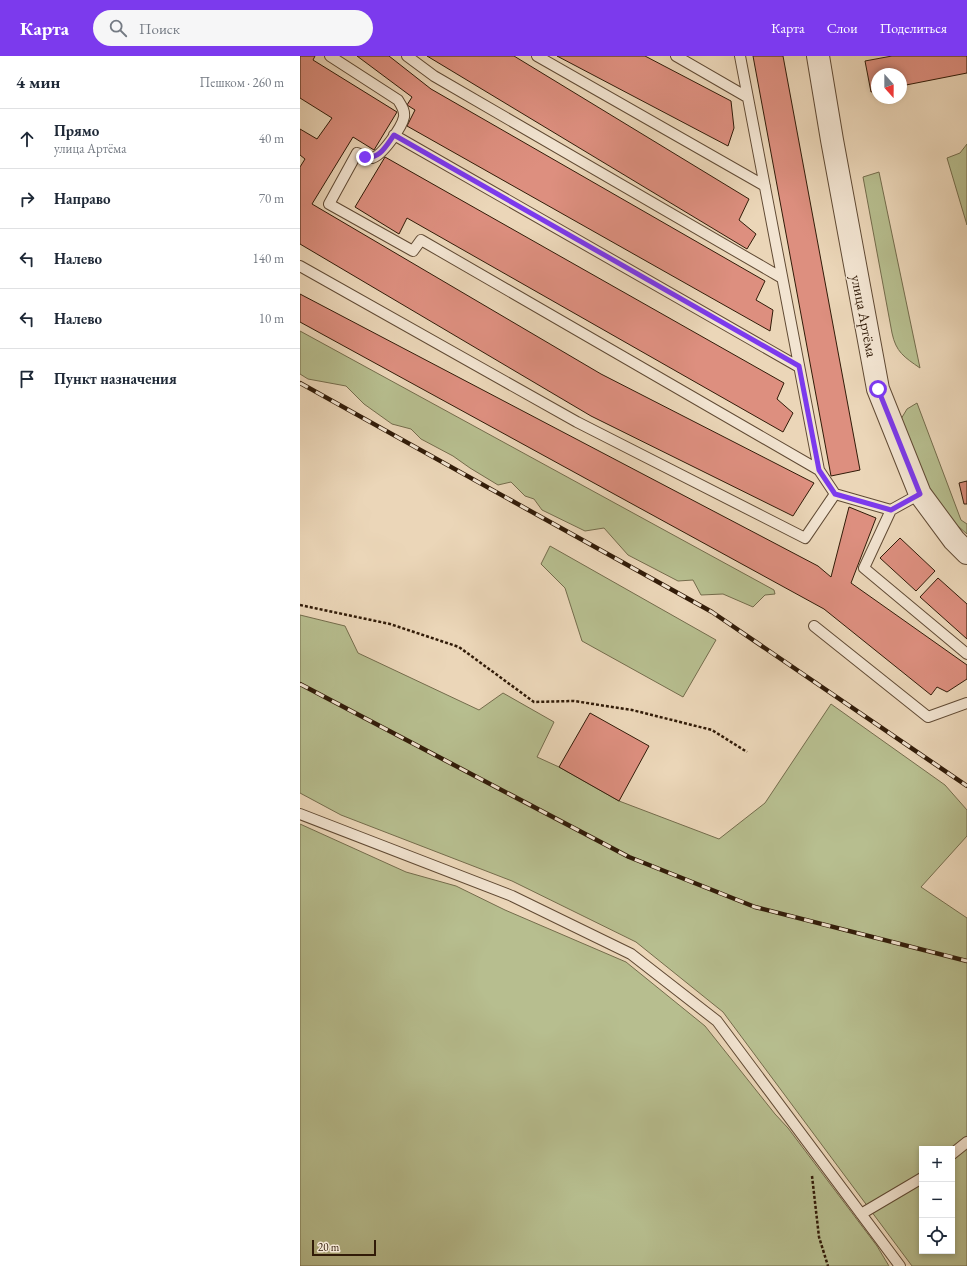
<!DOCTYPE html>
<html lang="ru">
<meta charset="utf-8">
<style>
body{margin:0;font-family:"EB Garamond",serif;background:#f6f6f7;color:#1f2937}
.controls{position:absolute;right:12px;bottom:12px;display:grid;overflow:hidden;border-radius:0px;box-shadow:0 2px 6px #0003}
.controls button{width:36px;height:36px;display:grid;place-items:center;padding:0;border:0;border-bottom:1px solid #e0e1e3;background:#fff;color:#1f2937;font:20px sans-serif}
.compass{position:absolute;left:571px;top:12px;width:36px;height:36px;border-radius:50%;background:#fff;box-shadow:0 2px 6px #0003;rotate:159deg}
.scale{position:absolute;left:12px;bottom:10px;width:64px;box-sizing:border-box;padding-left:4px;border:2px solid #311b08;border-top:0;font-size:11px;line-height:14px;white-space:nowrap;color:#311b08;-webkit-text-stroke:3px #f2e4d1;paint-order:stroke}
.stop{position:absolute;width:12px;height:12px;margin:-9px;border:3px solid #7c3aed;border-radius:50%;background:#fff}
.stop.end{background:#7c3aed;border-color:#fff;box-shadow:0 1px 4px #0008}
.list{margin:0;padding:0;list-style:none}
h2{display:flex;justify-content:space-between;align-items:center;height:52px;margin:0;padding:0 16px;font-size:17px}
h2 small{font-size:13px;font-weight:400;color:#747a83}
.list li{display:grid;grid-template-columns:26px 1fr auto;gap:12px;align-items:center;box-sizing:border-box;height:60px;padding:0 16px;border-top:1px solid #e0e1e3}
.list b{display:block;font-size:15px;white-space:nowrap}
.list p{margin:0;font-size:13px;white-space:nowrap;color:#747a83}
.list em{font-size:13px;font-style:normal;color:#747a83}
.icon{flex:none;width:22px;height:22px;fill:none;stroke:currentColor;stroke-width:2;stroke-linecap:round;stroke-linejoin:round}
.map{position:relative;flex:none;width:667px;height:1210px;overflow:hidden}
header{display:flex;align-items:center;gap:24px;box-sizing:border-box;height:56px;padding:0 20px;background:#7c3aed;color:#fff}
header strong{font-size:19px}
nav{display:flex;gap:22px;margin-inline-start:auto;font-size:14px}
.search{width:280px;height:36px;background:#f6f6f7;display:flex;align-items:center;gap:10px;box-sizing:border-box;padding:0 14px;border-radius:22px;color:#747a83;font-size:15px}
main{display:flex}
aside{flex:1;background:#fff}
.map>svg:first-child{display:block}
.green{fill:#b7be8f;stroke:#746c4c;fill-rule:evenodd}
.building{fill:#dd8f7f;stroke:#311b08}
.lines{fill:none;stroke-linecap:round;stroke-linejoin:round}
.service-casing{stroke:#604a34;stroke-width:12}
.tertiary-casing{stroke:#604a34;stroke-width:24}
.path{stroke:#311b08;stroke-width:2.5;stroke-dasharray:3 2;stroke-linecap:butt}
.service{stroke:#f2e4d1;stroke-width:10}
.tertiary{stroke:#f2e4d1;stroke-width:22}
.rail-casing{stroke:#311b08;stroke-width:4.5}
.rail{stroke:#f2e4d1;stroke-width:3;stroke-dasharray:9;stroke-linecap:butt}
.route{stroke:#7c3aed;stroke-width:5}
.labels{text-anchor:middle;stroke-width:3;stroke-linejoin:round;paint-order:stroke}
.street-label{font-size:15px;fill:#311b08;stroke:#f2e4d1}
</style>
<header>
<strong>Карта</strong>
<div class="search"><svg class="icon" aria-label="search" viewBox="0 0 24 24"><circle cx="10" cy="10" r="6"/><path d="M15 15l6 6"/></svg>Поиск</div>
<nav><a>Карта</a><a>Слои</a><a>Поделиться</a></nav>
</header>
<main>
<aside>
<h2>4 мин<small>Пешком · 260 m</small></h2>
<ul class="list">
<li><svg class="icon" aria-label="ahead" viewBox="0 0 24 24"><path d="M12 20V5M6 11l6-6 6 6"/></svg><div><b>Прямо</b><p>улица Артёма</p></div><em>40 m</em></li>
<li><svg class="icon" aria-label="right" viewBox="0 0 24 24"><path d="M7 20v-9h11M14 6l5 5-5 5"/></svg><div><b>Направо</b></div><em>70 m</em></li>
<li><svg class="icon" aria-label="left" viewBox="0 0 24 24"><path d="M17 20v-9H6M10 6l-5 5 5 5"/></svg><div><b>Налево</b></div><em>140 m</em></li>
<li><svg class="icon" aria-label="left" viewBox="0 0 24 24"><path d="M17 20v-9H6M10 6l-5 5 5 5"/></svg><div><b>Налево</b></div><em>10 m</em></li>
<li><svg class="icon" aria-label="arrive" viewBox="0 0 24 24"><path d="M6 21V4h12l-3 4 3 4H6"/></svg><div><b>Пункт назначения</b></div></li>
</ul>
</aside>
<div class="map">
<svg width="667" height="1210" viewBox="0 0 667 1210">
<rect width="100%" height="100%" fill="#ebd6b8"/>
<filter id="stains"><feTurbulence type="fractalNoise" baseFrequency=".005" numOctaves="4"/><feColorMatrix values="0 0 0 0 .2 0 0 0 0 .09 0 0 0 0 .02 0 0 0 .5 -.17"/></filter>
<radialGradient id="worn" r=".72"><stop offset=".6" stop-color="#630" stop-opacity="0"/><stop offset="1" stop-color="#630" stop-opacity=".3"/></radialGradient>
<path class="green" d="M667,88V169L647,102L660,97Z
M579,116L620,312C604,301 596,296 592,277L563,121Z
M0,275L474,534L475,538L465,539L453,551L423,538L401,539L393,524L378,525L328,499L304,472L285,475L242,454L234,443L225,440L211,426L198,429L170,412L153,400L121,383L111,373L92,368L64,348L46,330L8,323L0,318Z
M617,347L661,464L667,468V478L642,456L604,384L601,363L607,353Z
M250,490L416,584L383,641L282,585L265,532L241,508Z
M0,559L45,570L58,597L179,654L203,637L254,666L237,701L259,711L319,745L419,783L465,747L531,648L645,729L667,754V780L621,831L667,862V1210H612L423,956L336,886L212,825L41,759L0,737ZM622,1093H652V1195H622Z
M0,768L106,816L156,830L205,854L326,906L405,970L475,1058L488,1072L577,1190L589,1210H0Z"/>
<path class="building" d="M0,0H15L13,4L97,56L74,94L53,81L12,148L301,318L514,427L493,460L291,360L0,188V111L5,103L0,99V73L17,83L32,62L0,42Z
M57,0H89L131,33L465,225L456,244L473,254L470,275L107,70L115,54L107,49L112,41Z
M127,0H214L449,143L439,164L456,178L447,193Z
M257,0H345L431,45L434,72L428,90Z
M453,0H483L560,414L531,420Z
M592,0H667V17L601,30V18H577V35L571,36L565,5Z
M85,101L484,327L477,343L493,357L483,376L107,162L99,178L55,151Z
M0,238L518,510L531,521L549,451L576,462L551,527L667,609V623L647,636L637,631L631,639L524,553L0,266Z
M667,425V448H664L659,427Z
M600,482L635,515L616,535L580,502Z
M638,522L667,548V583L620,541Z
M290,657L349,690L319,745L259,711Z"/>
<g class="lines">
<defs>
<path id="service" d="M30,0L98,44C101,49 105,54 104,61C102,71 82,100 72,102C66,102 62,99 57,97L29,148L113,195L121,184L519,414
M107,0L134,20L482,222
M237,0L465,130
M376,0L447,41
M440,0L519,414L535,438L591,454L620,438
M94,79L499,311
M0,210L277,366L505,482L535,438
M591,454L564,512L667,598
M514,570L628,661L667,647
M0,758L212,840L331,898L417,965L600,1210
M652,1098L667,1086
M561,1158L622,1122"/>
<path id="tertiary" d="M518,0L532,84L578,333L620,438L654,484L667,497"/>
</defs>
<use href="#service" class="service-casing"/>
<use href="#tertiary" class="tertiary-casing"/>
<path class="path" d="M0,549L90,568L159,591L234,646L274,645L332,654L412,674L447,696
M512,1120L519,1181L528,1210"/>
<use href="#service" class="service"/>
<use href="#tertiary" class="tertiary"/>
<defs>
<path id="rail" d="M0,327L412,556L667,730
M0,628L329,801L455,851L667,905"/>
</defs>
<use href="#rail" class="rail-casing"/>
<use href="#rail" class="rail"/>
</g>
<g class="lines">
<path class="route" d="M65,101C80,103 86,90 94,79L499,310L519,414L535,438L591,454L620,438L578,333"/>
</g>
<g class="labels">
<g class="street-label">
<text transform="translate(564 260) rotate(79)" y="5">улица Артёма</text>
</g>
</g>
<rect width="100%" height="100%" filter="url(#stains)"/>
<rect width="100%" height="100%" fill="url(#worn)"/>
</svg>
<div class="controls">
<button>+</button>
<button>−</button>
<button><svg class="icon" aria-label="locate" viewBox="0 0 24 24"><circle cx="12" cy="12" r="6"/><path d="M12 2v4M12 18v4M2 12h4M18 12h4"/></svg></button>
</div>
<svg class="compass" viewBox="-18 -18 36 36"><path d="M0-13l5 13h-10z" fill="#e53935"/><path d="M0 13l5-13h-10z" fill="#747a83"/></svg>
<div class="scale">20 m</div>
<div class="stop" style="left:578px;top:333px"></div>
<div class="stop end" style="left:65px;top:101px"></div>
</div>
</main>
